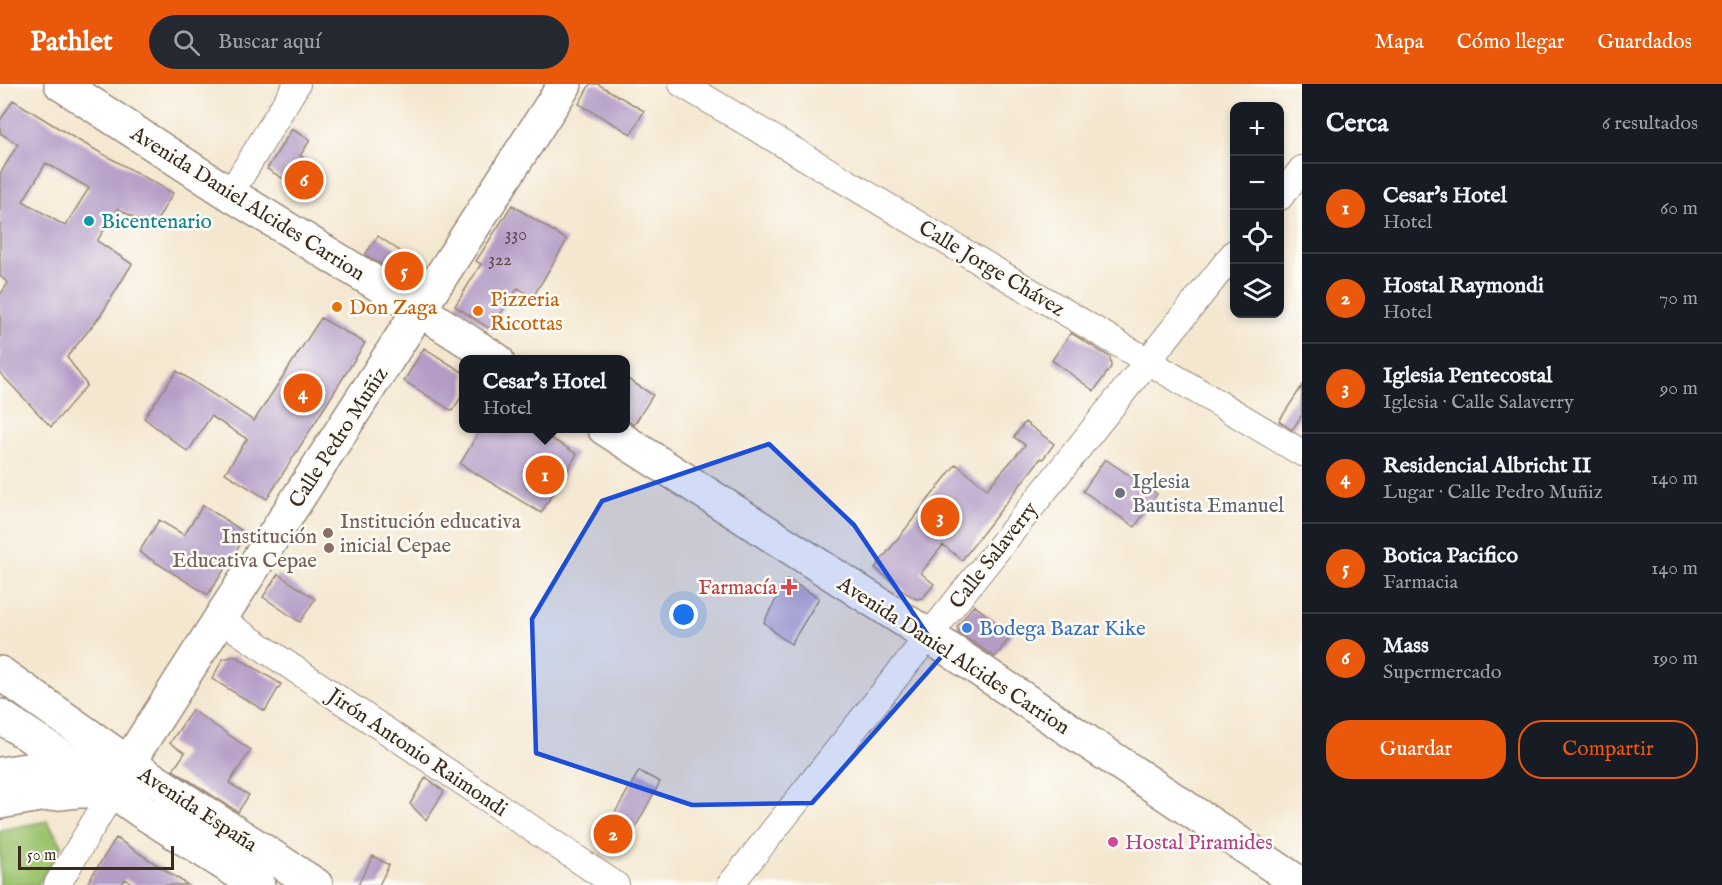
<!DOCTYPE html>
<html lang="es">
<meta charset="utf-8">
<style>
body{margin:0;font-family:"IM FELL English",serif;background:#242831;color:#f1f3f6}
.controls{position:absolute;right:18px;top:18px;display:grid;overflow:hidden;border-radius:12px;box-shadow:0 3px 9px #0003}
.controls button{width:54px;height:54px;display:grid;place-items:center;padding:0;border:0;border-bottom:2px solid #363941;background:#171b24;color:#f1f3f6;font:30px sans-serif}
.scale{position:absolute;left:18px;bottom:15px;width:156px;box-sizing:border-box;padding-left:6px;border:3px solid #3b2a1e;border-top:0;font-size:16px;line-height:21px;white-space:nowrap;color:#3b2a1e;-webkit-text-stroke:4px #fdfcf7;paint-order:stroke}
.you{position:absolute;left:684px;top:531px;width:21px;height:21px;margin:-15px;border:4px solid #fff;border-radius:50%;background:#1a73e8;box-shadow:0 0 0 9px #1a73e833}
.badge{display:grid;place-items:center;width:39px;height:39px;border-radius:50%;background:#ea580c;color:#fff;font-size:20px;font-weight:700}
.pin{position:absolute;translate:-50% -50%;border:3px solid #fff;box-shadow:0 2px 6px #0006}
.popup{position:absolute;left:459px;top:271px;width:171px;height:78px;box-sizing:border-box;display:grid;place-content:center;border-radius:12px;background:#171b24;filter:drop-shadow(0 2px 4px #0005);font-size:20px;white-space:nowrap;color:#9ea1a6}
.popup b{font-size:22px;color:#f1f3f6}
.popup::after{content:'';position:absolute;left:50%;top:100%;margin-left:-12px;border:12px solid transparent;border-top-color:#171b24}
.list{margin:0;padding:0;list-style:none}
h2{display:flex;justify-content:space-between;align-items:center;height:78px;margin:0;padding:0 24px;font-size:26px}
h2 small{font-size:20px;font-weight:400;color:#9ea1a6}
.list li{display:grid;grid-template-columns:39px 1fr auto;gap:18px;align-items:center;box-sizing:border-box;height:90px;padding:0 24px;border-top:2px solid #363941}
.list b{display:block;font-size:22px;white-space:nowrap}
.list p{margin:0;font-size:20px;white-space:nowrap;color:#9ea1a6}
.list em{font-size:20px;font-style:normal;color:#9ea1a6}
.actions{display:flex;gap:12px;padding:18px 24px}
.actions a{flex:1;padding:14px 0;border:2px solid #ea580c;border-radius:24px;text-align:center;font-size:21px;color:#ea580c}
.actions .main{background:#ea580c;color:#fff}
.icon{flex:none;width:33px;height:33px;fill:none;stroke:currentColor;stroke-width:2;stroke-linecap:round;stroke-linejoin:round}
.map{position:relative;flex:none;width:1302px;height:801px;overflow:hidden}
header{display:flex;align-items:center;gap:36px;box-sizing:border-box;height:84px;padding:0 30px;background:#ea580c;color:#fff}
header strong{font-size:28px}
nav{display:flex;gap:33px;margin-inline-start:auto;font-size:21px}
.search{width:420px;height:54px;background:#242831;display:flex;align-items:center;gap:15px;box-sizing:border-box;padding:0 21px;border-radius:33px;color:#9ea1a6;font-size:22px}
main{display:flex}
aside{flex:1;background:#171b24}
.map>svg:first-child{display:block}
.green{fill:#9dc470;stroke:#6c7747;stroke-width:1.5}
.building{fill:#b39cc6;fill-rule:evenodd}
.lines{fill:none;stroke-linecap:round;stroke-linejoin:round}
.street-casing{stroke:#988877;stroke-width:28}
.secondary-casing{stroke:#988877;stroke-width:36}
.primary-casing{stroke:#988877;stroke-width:36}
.street{stroke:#fff;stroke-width:26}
.secondary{stroke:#fff;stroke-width:33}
.primary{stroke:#fff;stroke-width:33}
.marked{fill:#1d4ed8;fill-opacity:0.2;stroke:#1d4ed8;stroke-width:4.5;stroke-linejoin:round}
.culture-dot{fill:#0f9aa8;stroke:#fdfcf7;stroke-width:2}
.food-dot{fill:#e8710a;stroke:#fdfcf7;stroke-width:2}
.worship-dot{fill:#6b7280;stroke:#fdfcf7;stroke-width:2}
.education-dot{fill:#8d6e63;stroke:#fdfcf7;stroke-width:2}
.health-dot{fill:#e0444e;stroke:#fdfcf7;stroke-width:2}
.shop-dot{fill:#3f7fe0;stroke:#fdfcf7;stroke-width:2}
.hotel-dot{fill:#d1479c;stroke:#fdfcf7;stroke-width:2}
.labels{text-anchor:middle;stroke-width:5;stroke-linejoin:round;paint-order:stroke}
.number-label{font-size:18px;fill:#594648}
.street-label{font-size:21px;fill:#3b2a1e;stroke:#fdfcf7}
.culture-label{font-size:21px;fill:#0d838f;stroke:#fdfcf7;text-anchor:start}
.food-label{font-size:21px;fill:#c56008;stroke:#fdfcf7;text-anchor:start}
.worship-label{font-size:21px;fill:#5b616d;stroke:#fdfcf7;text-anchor:start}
.education-label{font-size:21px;fill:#785e54;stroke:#fdfcf7;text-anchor:start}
.health-label{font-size:21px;fill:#be3a42;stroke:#fdfcf7;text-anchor:end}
.shop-label{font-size:21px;fill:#366cbe;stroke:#fdfcf7;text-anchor:start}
.hotel-label{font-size:21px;fill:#b23c85;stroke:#fdfcf7;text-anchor:start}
</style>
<header>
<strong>Pathlet</strong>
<div class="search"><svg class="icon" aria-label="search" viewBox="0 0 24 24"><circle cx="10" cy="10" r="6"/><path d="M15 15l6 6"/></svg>Buscar aquí</div>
<nav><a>Mapa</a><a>Cómo llegar</a><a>Guardados</a></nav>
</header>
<main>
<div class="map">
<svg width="1302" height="801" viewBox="0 0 1302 801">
<rect width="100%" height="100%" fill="#fdfcf7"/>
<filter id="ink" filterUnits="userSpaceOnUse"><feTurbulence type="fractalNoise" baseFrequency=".0167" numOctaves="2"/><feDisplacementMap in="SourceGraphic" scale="12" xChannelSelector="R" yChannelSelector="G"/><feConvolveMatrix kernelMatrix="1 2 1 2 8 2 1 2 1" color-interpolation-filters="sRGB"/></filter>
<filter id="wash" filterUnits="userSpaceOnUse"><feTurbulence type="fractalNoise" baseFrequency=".008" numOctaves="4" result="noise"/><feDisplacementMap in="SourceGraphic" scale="24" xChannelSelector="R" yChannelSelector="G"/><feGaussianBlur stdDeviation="1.35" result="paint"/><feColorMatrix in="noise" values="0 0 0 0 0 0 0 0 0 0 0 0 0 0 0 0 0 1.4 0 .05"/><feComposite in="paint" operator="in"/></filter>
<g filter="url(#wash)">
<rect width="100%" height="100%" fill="#f4e7d0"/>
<path class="green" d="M47,737L62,761L38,801H0V746Z"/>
<g id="blocks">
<path class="building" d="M590,0H598L644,27L631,50L579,20Z
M13,16L76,55L173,109L152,145L118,124L97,157L132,180L101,231L67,273L87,301L51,343L0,289V211L8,199L0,192V90L18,60L0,49V37ZM46,79L89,104L65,142L23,117Z
M292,45L310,56L300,72L321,85L307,109L267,85Z
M512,121L567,156L533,213L518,204L490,245L455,222L481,180L476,177Z
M378,152L419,180L407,196L365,171Z
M321,234L365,259L267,415L225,389L247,355L211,332L188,368L144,334L177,287L254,337Z
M1071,249L1110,273L1111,283L1094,307L1052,276Z
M424,264L464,289V309L452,327L404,297Z
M626,294L653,311L634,341L626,336Z
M1302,302V331L1292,346L1279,337Z
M1025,338L1054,360L1043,375L1041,374L962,476L943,461L921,489L934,500L923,514L916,515L906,509L875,484L956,380L987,405L1025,361L1014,353Z
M481,345H536L577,370L541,429L460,380Z
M1105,375L1157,410L1135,443L1083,407Z
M203,421L247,450L208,511L139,468L159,436L184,451Z
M278,490L315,515L300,538L263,513Z
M787,495L819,514L791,560L779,552L764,538Z
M974,521L1012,551L995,573L959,549L957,543Z
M235,572L281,600L265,627L212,595L223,575Z
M192,626L251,666L229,699L249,711L238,728L173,686L185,669L170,659Z
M639,687L660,698L625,762L601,753Z
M426,693L444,708L426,736L410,720Z
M116,754L188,801H135L125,795L121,801H86Z
M373,772L389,781L379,801H358Z"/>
</g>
</g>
<g filter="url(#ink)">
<use href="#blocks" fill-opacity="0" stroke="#988877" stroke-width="1.5"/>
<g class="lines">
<defs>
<path id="street" d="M682,0L1302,369
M230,110L297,0
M1280,113L1302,85
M220,535L616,801
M57,801L113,707
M730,801L1234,169"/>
<path id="secondary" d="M61,0L230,110L420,226L497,276
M604,344L929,552L1302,801
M0,589L128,679
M0,632L113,707L128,679L220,535L565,0"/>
<path id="primary" d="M0,690L73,679H128L316,801
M0,718L40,711L78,707H113L141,727L258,801"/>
</defs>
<use href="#street" class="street-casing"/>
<use href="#secondary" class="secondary-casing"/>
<use href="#primary" class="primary-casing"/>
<use href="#street" class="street"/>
<use href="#secondary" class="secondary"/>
<use href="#primary" class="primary"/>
</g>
</g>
<path class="marked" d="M769,360L854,441L942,572L812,719L692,721L536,669L532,535L602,417Z"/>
<circle class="culture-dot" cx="89" cy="137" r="6"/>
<g class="food-dot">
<circle cx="337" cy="223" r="6"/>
<circle cx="478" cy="227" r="6"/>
</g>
<circle class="worship-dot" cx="1120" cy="409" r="6"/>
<g class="education-dot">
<circle cx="328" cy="449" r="6"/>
<circle cx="329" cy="464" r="6"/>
</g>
<path class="health-dot" d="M786 494h6v6h6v6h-6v6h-6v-6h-6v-6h6z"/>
<circle class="shop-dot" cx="967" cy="544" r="6"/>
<circle class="hotel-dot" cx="1113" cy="758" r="6"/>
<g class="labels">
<g class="number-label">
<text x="516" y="156">330</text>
<text x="500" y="181">322</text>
</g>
<g class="street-label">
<text transform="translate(248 119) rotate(32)" y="7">Avenida Daniel Alcides Carrion</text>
<text transform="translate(992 184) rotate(31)" y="7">Calle Jorge Chávez</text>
<text transform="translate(338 353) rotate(-57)" y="7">Calle Pedro Muñiz</text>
<text transform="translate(993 471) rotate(-52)" y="7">Calle Salaverry</text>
<text transform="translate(954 571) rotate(33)" y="7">Avenida Daniel Alcides Carrion</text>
<text transform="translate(418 668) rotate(34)" y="7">Jirón Antonio Raimondi</text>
<text transform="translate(198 725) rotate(33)" y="7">Avenida España</text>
</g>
<g class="culture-label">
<text x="101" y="144">Bicentenario</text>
</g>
<g class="food-label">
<text x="490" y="222">Pizzeria<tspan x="490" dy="24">Ricottas</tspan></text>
<text x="349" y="230">Don Zaga</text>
</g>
<g class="worship-label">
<text x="1132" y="404">Iglesia<tspan x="1132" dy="24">Bautista Emanuel</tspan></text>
</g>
<g class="education-label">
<text x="340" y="444">Institución educativa<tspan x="340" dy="24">inicial Cepae</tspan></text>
<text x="317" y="459" text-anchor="end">Institución<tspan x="317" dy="24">Educativa Cepae</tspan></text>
</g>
<g class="health-label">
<text x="777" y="510">Farmacía</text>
</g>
<g class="shop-label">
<text x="979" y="551">Bodega Bazar Kike</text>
</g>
<g class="hotel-label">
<text x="1125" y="765">Hostal Piramides</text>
</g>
</g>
</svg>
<div class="controls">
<button>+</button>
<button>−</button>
<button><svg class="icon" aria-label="locate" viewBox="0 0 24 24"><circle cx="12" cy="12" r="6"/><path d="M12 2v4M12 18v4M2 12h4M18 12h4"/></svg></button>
<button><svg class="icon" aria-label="layers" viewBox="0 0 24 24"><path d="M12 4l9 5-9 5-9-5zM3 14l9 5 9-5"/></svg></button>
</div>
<div class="scale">50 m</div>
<div class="you"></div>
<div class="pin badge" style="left:545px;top:391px">1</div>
<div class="popup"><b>Cesar's Hotel</b>Hotel</div>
<div class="pin badge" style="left:613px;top:750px">2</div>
<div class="pin badge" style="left:940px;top:433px">3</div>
<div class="pin badge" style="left:303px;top:309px">4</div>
<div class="pin badge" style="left:404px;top:187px">5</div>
<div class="pin badge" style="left:304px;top:96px">6</div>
</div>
<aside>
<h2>Cerca<small>6 resultados</small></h2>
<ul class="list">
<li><span class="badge">1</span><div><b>Cesar's Hotel</b><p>Hotel</p></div><em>60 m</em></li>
<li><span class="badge">2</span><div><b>Hostal Raymondi</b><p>Hotel</p></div><em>70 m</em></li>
<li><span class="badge">3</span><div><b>Iglesia Pentecostal</b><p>Iglesia · Calle Salaverry</p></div><em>90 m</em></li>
<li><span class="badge">4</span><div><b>Residencial Albricht II</b><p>Lugar · Calle Pedro Muñiz</p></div><em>140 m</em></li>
<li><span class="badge">5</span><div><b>Botica Pacifico</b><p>Farmacia</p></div><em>140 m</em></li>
<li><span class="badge">6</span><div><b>Mass</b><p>Supermercado</p></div><em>190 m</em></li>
</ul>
<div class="actions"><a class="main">Guardar</a><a>Compartir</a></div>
</aside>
</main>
